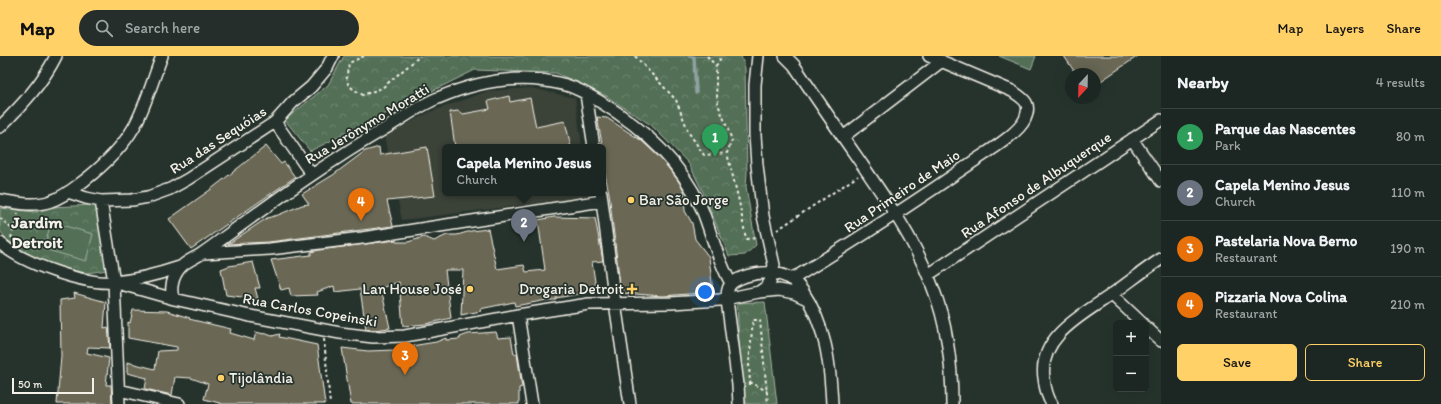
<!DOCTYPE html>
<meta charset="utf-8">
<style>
body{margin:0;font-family:Itim,sans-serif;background:#252e2a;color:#f1f3f6}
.controls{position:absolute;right:12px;bottom:12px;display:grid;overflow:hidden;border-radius:6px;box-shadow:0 4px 16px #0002}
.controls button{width:36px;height:36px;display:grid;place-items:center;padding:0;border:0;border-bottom:1px solid #3a4340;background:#1c2622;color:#f1f3f6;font:20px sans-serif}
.compass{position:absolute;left:1065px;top:12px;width:36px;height:36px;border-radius:50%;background:#1c2622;box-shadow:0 4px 16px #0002;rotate:202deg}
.scale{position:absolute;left:12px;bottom:10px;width:82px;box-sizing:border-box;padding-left:4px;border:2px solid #f4f1e8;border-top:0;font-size:11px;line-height:14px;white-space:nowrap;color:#f4f1e8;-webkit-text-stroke:3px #26332d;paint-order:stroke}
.you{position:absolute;left:705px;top:236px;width:14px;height:14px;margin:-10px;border:3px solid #fff;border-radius:50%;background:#1a73e8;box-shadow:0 0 0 6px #1a73e833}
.badge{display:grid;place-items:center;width:26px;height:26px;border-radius:50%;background:#ffd166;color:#fff;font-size:13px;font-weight:700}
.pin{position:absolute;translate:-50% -33px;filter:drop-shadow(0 1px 2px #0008)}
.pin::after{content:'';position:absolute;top:21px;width:14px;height:12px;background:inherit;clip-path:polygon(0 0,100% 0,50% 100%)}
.popup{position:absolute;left:442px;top:88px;width:164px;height:52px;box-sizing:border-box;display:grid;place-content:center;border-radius:6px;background:#1c2622;filter:drop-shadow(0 1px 3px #0005);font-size:13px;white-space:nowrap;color:#a0a5a5}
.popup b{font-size:15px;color:#f1f3f6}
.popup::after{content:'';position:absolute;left:50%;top:100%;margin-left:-8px;border:8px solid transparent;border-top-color:#1c2622}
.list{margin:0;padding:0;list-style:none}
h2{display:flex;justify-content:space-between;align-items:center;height:52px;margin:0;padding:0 16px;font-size:17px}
h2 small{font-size:13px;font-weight:400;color:#a0a5a5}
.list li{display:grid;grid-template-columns:26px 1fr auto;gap:12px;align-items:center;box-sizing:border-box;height:56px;padding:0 16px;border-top:1px solid #3a4340}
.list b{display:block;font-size:15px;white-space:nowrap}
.list p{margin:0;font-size:13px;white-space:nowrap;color:#a0a5a5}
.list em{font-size:13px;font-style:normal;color:#a0a5a5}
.actions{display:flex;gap:8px;padding:12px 16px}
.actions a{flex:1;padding:9px 0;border:1px solid #ffd166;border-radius:6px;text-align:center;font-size:14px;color:#ffd166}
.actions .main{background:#ffd166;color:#111}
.icon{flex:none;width:22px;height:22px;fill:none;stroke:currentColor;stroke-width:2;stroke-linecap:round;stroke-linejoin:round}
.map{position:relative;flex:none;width:1161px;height:348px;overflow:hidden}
header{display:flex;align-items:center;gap:24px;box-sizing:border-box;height:56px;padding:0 20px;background:#ffd166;color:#111}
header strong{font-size:19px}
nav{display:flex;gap:22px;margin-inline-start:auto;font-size:14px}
.search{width:280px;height:36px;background:#252e2a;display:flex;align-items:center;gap:10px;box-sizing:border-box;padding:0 14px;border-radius:22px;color:#a0a5a5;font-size:15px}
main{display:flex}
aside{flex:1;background:#1c2622}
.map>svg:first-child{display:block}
.built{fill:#3b4339}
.park{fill:url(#park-crowns);stroke:#a3b0a0}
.pitch{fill:#526f57;stroke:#a3b0a0}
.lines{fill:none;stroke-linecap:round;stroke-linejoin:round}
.stream{stroke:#8fa1a2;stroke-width:3.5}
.building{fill:#6b6854;stroke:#f4f1e8}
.minor-casing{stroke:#f4f1e8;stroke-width:14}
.path{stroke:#f4f1e8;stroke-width:2;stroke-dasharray:3 3;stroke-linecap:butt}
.minor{stroke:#26332d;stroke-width:11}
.poi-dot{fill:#ffd166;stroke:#26332d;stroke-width:1.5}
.labels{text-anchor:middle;stroke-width:3.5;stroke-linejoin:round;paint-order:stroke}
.street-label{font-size:15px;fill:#f4f1e8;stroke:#26332d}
.poi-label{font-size:15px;fill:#f4f1e8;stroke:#26332d;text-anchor:start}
.quarter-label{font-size:17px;font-weight:bold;fill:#f4f1e8;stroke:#26332d}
</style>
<header>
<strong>Map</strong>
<div class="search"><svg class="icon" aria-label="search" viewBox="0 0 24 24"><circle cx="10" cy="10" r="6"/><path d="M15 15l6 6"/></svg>Search here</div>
<nav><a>Map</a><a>Layers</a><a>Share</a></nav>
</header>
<main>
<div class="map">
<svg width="1161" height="348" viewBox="0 0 1161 348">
<defs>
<pattern id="park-crowns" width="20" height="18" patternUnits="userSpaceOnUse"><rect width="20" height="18" fill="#526f57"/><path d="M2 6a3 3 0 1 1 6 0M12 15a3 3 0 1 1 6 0" fill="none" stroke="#6c846f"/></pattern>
</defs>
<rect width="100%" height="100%" fill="#26332d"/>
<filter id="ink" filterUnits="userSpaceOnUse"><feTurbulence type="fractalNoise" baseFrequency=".025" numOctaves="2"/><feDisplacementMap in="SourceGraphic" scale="8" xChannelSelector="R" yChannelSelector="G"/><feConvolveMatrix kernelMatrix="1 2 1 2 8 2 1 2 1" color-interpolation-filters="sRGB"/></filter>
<g filter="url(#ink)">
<path class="built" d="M531,32L575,42L582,91H445V137H588V141L402,164L384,80L430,56L488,35Z"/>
<path class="park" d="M344,0H741L745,12L747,116L746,131L756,189L745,199L729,200L703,136L689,108L671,89L651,69L606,40L556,17L475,14L310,95L285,64L328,29Z
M95,149L100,161L103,176L102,194L107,214L87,217L55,212L31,200L7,184L0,175V152L35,156L51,151Z
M765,246L777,348H742L737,247Z"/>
<path class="pitch" d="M999,0H1036L1031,13Z
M51,166L93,178L86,205L44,193Z"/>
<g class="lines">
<path class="stream" d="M689,0L694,1L696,37"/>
</g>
<path class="building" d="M1064,0H1138L1095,29V18H1076Z
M509,40L510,46L530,42L536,71L565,65L571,91H455L450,56L458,55L463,58L490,53L488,45Z
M597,61L607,62L642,85L662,104L677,123L684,134L685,155L692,167L695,183L709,201L713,236L663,240L621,237L609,137L604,114V98Z
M266,90L281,108L284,106L295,121L191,193L169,163L210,134Z
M379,91L380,99L427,91L435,140L387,145L393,170L269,186L228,188L267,162L278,159L302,149L309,148L302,138L333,119L365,95Z
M554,161L595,162L603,205L592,206L596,232L590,236L556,242V244H547L515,250L514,246L480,253L481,255L461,259L463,214H445L451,262L426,268L403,270L399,226L381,232L390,272L373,274L366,273L360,233L335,236L334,230L317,236L318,239L291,240L289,232L281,234L271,204L311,199V196L319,194L396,184V186H408L424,181L434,185L447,179H457L471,175L488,173L497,213L524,209L526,216L545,214L538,164Z
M253,206L260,232H255L258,243L226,239L221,213L229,210Z
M74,237L106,246L104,272L108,271L110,292L88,291L87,297L109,302L106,329H111L112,348H57L61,300L60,244L75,242Z
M133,254L167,255L190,262L189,263L231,273L230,277L254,284L256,276L264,278V277L272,280L280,278L279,281L317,289L325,348H223L204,343L208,328L191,322L175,321L172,339L145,333L147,322L127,317V306L155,313L158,295L177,294V291L128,282V266L130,267Z
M496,276L498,282L511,281L514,298H517L522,331L519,332V348H351L342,292L368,295L395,294L397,307L406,305L405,291L436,286L446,282V284L460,283V281L468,278Z"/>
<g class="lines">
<defs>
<path id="minor" d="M758,0L755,29V79L757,109L763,160L774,209L770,226L766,231L759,236
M785,0L794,9C816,42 838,74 861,107C888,146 916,186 933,232C947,268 952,309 952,348
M586,38L594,91
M275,66L312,119
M0,71C22,49 42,28 56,0
M843,81L942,5
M1132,83L1161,125
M68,136L86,142L101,145L132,144L148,141L170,133L188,123L275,66L293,46L311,31L327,12L333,0
M601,137L615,247L630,348
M0,144C16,147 35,151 51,145C64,141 74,132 85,124C104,109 122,92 134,71C146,49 153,23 162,0
M101,145L114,226L119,348
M0,187C22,207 84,229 114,226C137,224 159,218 180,211
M203,197L270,193L362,182L602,145
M928,219L1161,64
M790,223L799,219C856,184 912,148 967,110C982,99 1018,79 1025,63C1032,47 1024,43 1012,35L929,0
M114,226L174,243L250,260L340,277L373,281L405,280L518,259L589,248L671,247L720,244L759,236L779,234L794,237L807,243
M1111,238L1142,267
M174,243C169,234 173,220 180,212C184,206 195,202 201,198C210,192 218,186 226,180C278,142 331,104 386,72C403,62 420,49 438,42C478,25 523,17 566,29C577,32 589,39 599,45C642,71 680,105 701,151C711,175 718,206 731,227
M518,259L532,348
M1146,271L1161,285
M119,334L179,348
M739,348L738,329L727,244C727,238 727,233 730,229C734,224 741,222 746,220C766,214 789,215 802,234C826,270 830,306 832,348
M1052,348C1047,341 1045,331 1044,322C1038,281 1082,259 1111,239C1128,227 1144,214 1161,203"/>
</defs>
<use href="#minor" class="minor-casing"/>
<path class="path" d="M364,0L349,7C345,27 345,29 363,39L382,32L420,0
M635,0L676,44L689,77L704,99L727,97
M707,0L716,10V31L718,48L732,84L727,97L739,145L746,183L757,182
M716,10L722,0
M0,162L13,174
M777,174L858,120
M11,182L18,157
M324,283L330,348
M750,326L767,335
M750,329L749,307L753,264H760L768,348"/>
<use href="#minor" class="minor"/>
</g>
</g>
<g class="poi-dot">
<circle cx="631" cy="144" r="4"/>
<circle cx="470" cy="233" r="4"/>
<path d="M630 227h4v4h4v4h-4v4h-4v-4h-4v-4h4z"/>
<circle cx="221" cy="322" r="4"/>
</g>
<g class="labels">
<g class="street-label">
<text transform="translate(367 68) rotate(-31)" y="5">Rua Jerônymo Moratti</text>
<text transform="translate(218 84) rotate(-33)" y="5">Rua das Sequóias</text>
<text transform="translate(1036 129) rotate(-34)" y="5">Rua Afonso de Albuquerque</text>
<text transform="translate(902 135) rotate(-34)" y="5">Rua Primeiro de Maio</text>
<text transform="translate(310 254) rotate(10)" y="5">Rua Carlos Copeinski</text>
</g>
<g class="poi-label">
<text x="639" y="149">Bar São Jorge</text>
<text x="462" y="238" text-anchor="end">Lan House José</text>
<text x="624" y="238" text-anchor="end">Drogaria Detroit</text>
<text x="229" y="327">Tijolândia</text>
</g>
<g class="quarter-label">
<text x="37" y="172">Jardim<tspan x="37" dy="20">Detroit</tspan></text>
</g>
</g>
</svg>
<div class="controls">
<button>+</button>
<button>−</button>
</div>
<svg class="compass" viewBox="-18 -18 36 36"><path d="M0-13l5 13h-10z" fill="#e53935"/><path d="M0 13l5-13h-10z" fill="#a0a5a5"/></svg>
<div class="scale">50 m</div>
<div class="you"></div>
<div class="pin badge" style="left:715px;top:101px;background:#2e9e5b">1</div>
<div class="pin badge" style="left:524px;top:186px;background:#6b7280">2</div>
<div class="popup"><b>Capela Menino Jesus</b>Church</div>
<div class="pin badge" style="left:405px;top:319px;background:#e8710a">3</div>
<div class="pin badge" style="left:361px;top:165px;background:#e8710a">4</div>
</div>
<aside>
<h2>Nearby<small>4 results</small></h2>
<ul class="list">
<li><span class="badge" style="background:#2e9e5b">1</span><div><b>Parque das Nascentes</b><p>Park</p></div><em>80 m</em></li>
<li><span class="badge" style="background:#6b7280">2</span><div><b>Capela Menino Jesus</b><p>Church</p></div><em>110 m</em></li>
<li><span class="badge" style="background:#e8710a">3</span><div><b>Pastelaria Nova Berno</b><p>Restaurant</p></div><em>190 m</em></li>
<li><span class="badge" style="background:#e8710a">4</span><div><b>Pizzaria Nova Colina</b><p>Restaurant</p></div><em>210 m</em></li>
</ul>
<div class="actions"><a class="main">Save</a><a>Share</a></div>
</aside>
</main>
